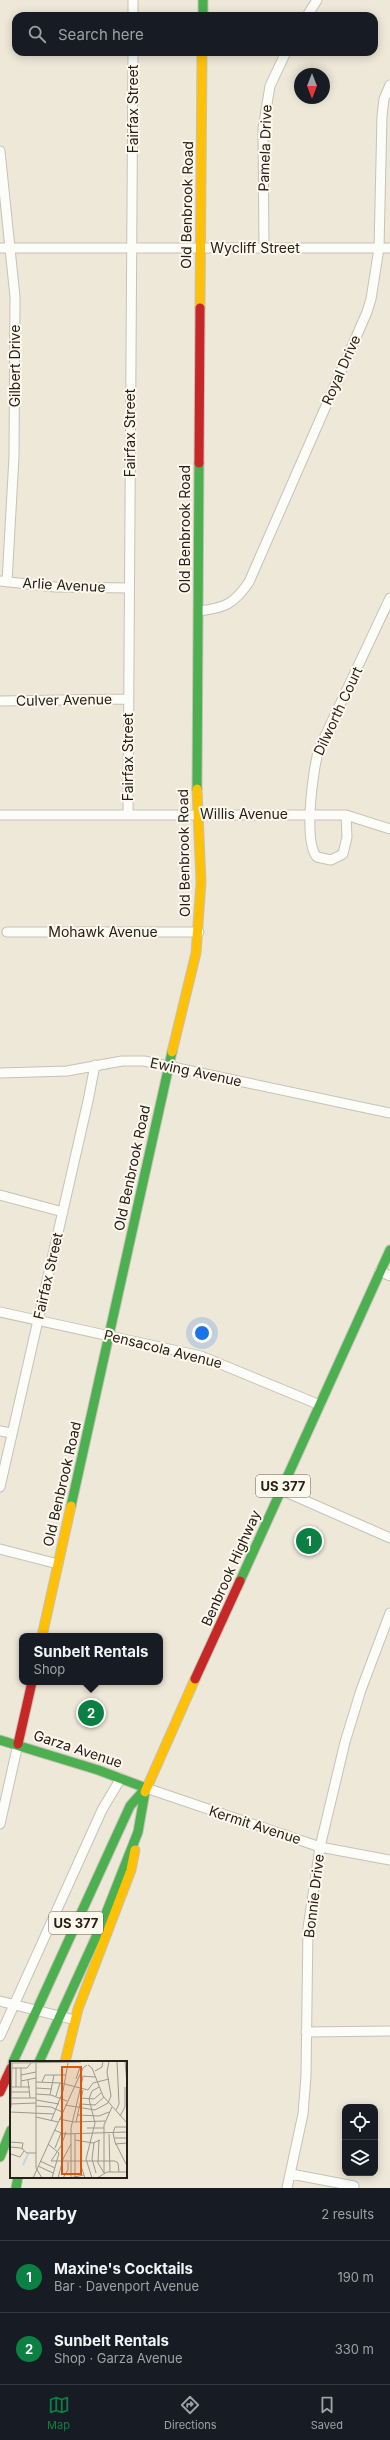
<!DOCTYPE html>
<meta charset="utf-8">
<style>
body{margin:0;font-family:Inter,sans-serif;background:#20242c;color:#f1f3f6}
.controls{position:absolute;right:12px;bottom:12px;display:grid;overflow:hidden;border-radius:8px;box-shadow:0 2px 10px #0003}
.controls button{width:36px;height:36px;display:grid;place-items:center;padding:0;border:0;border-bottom:1px solid #363941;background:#171b24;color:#f1f3f6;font:20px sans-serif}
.compass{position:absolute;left:294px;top:68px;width:36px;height:36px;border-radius:50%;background:#171b24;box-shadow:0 2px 10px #0003;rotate:180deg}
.you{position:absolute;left:202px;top:1333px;width:14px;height:14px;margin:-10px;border:3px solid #fff;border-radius:50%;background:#1a73e8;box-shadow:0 0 0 6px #1a73e833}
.badge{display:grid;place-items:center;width:26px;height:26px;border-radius:50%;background:#0b8043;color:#fff;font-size:13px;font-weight:700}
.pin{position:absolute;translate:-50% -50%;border:2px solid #fff;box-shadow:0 1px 4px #0006}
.popup{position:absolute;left:19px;top:1633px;width:144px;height:52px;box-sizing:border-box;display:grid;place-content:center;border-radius:8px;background:#171b24;filter:drop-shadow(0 1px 3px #0005);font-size:13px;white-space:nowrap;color:#9ea1a6}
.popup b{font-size:15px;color:#f1f3f6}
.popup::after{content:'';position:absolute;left:50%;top:100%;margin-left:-8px;border:8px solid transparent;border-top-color:#171b24}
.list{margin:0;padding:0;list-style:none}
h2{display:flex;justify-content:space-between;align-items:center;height:52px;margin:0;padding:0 16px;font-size:17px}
h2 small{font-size:13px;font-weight:400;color:#9ea1a6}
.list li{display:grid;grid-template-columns:26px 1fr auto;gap:12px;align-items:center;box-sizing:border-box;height:72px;padding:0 16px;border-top:1px solid #363941}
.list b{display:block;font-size:15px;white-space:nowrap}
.list p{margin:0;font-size:13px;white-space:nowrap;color:#9ea1a6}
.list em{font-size:13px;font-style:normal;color:#9ea1a6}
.icon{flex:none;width:22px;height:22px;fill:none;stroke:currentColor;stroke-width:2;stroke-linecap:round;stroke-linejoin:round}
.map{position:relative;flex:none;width:390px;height:2188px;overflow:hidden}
.search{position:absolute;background:#171b24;box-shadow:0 2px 10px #0003;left:12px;right:12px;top:12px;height:44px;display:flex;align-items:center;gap:10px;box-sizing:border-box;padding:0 14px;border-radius:12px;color:#9ea1a6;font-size:15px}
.sheet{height:196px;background:#171b24}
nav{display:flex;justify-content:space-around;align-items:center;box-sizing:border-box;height:56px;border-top:1px solid #363941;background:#171b24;font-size:11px;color:#9ea1a6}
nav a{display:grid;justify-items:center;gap:2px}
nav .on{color:#0b8043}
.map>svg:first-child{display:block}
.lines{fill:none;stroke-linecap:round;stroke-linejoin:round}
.street-casing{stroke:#c6c2b6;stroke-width:11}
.fast-casing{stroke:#c6c2b6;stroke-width:11}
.slow-casing{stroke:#c6c2b6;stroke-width:11}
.jam-casing{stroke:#c6c2b6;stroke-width:11}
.street{stroke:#fcfcf9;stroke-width:9}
.fast{stroke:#4caf50;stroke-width:9}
.slow{stroke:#ffc107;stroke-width:9}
.jam{stroke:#c62828;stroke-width:9}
.labels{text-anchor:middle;stroke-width:4;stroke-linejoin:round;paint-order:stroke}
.shield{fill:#fdf8ee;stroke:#666258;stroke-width:1}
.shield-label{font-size:13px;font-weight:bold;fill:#262118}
.street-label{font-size:14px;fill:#262118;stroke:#fdf8ee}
.inset-river{fill:none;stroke:#c0d8e4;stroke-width:2}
.inset-road{fill:none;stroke:#9e988c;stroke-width:1}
.view{fill:#de560d;fill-opacity:0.15;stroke:#de560d;stroke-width:2}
.inset-edge{fill:none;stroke:#262118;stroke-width:2}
</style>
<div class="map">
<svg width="390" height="2188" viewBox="0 0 390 2188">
<rect width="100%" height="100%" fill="#eee8d9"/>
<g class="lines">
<defs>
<path id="street" d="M133,16V0
M307,16L317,0
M0,151L15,297L14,457L7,582
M0,248H390
M264,248L263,128L270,86L286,52
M0,581L55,587L129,588
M199,611C225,608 234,604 249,582L367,312L371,299L379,248L382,116L384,99L390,85
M0,701L128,699
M128,814L133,52
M0,815H346L390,829
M346,815L347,837L343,854L331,860L317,857C303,842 313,768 319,749L390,598
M7,932H199
M0,1073L67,1071L122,1061H144L390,1113
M0,1195L63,1212
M380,1271L390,1276
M0,1312L201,1356L320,1405
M0,1431L11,1433
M0,1487L88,1101L95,1065
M281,1490L390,1538
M0,1549L58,1564
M146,1788L320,1847L390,1860
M0,1824L18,1744
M0,2001L75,2020
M306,2032L390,2031
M0,2036L102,1810L121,1778
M291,2174L354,2186
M287,2188L303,2114L306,2076L308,1928L320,1847L345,1742L361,1690L390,1613"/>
<path id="fast" d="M203,0V16
M197,789L199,463
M71,1506L172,1052
M240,1581L390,1250
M0,1740L98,1770L146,1788
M13,2062L130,1806L145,1789
M39,2062L101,1926L138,1832L145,1792
M0,2157L11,2130
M16,2188L18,2177"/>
<path id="slow" d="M200,308L202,52
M172,1052L196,953L201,882L197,789
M42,1636L71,1506
M145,1792L195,1679
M65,2062L78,2009L131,1870L135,1850"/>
<path id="jam" d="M199,463L200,308
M195,1679L240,1581
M18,1744L32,1682
M0,2092L11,2068"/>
</defs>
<use href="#street" class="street-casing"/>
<use href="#fast" class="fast-casing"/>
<use href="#slow" class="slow-casing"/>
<use href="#jam" class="jam-casing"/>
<use href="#street" class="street"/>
<use href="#fast" class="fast"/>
<use href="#slow" class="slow"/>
<use href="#jam" class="jam"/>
</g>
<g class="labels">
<g class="shield">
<rect x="256" y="1475" width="54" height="22" rx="3"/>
<rect x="49" y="1912" width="54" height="22" rx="3"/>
</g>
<g class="shield-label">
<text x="283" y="1491">US 377</text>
<text x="76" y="1928">US 377</text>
</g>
<g class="street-label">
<text transform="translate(133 109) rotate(-90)" y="5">Fairfax Street</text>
<text transform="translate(265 148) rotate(-88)" y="5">Pamela Drive</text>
<text transform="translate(187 205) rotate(-89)" y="5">Old Benbrook Road</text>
<text x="255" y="253">Wycliff Street</text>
<text transform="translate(15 366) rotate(-90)" y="5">Gilbert Drive</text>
<text transform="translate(341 370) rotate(-66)" y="5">Royal Drive</text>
<text transform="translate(130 433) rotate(-90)" y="5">Fairfax Street</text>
<text transform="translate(185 529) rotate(-90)" y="5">Old Benbrook Road</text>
<text transform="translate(64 585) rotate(3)" y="5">Arlie Avenue</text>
<text transform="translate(64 700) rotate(-1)" y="5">Culver Avenue</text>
<text transform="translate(338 711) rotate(-65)" y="5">Dilworth Court</text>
<text transform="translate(128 757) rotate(-90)" y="5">Fairfax Street</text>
<text x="244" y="819">Willis Avenue</text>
<text transform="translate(184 853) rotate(-91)" y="5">Old Benbrook Road</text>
<text x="103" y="937">Mohawk Avenue</text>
<text transform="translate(196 1072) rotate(12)" y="5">Ewing Avenue</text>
<text transform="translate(132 1168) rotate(-78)" y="5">Old Benbrook Road</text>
<text transform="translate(48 1276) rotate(-77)" y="5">Fairfax Street</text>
<text transform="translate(163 1349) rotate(14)" y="5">Pensacola Avenue</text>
<text transform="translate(62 1484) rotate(-77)" y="5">Old Benbrook Road</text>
<text transform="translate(231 1568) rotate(-66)" y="5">Benbrook Highway</text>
<text transform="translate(78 1749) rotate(18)" y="5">Garza Avenue</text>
<text transform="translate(255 1825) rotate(18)" y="5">Kermit Avenue</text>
<text transform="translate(314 1896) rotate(-83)" y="5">Bonnie Drive</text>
</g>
</g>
<g transform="translate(10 2061)">
<rect width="117" height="117" fill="#eee8d9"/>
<path class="inset-river" d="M13,104L18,93"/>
<path class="inset-road" d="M26,0V107L32,117M115,0L117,23M0,2L71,1M78,4L82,7L93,35L117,62M2,7H17L21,2M6,7V26M11,7V26M85,10L92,6L93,0M11,14L26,11M71,15L85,16M66,18L70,6M18,19L20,37M11,20L26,17M26,21L51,22L78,29L83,22L99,18M32,21L35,14H56M1,26H20M26,27L42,28M1,31H20M26,33L41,34L57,40M40,34L44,14M46,35L50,22M1,37H26M71,37L84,38L91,32M26,39L49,43M0,43L26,42M70,43L85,44L94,36M55,44L85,49L98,42L101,35L97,11L99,0M26,45L41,46L52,51M1,47L2,2M106,49L109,43L107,0M0,51L44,53M68,54L89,55L99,51M110,55L115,46V26M26,56L48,61M49,58L64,61L95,60M41,60L53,30L58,2M66,61L73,29M117,66H105L103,72L105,81L117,105M77,67H94M44,69L54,73L117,71M54,73L56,71L51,85L41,100H105L108,102L109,111M99,73L100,111M104,77H117M65,79L83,82L90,79M89,79L88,102L94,112M0,81L13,82L12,88M84,82L82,98L86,112M38,83L49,92L42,117M105,83L117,82M71,84V105L75,117M0,86L11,87L17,92H26M45,87L51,72M1,93L10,96L14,90M30,100L45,107M28,105L43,112M94,112V64L102,46M23,117L73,7L77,4M48,117L53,98L61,83M53,117L58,109V101M59,117L74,114M61,117V67L73,16M65,117V73M82,117L76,98L85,62L79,38L82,30L89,26M87,117L97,111H117"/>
<path class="view" d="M52,6H71V113H52Z"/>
<rect width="117" height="117" class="inset-edge"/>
</g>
</svg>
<div class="controls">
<button><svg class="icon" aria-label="locate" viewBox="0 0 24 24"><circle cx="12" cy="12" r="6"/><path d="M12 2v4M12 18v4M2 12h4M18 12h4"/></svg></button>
<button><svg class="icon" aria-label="layers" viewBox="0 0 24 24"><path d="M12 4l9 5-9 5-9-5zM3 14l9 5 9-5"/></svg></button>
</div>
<svg class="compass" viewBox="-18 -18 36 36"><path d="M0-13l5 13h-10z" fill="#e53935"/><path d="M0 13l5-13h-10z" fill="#9ea1a6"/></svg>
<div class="you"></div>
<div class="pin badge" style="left:309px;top:1541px">1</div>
<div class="pin badge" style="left:91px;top:1713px">2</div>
<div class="popup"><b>Sunbelt Rentals</b>Shop</div>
<div class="search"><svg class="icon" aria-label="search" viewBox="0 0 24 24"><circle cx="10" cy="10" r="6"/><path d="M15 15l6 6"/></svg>Search here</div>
</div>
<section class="sheet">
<h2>Nearby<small>2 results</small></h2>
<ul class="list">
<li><span class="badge">1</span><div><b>Maxine's Cocktails</b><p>Bar · Davenport Avenue</p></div><em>190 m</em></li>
<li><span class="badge">2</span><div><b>Sunbelt Rentals</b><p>Shop · Garza Avenue</p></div><em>330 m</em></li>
</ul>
</section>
<nav>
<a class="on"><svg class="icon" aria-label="map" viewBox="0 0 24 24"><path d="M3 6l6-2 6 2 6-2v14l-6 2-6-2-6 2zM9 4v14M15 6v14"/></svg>Map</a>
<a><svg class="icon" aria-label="directions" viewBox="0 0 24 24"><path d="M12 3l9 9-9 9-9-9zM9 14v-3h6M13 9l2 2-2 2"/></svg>Directions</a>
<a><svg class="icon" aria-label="saved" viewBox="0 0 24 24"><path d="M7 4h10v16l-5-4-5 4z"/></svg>Saved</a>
</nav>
